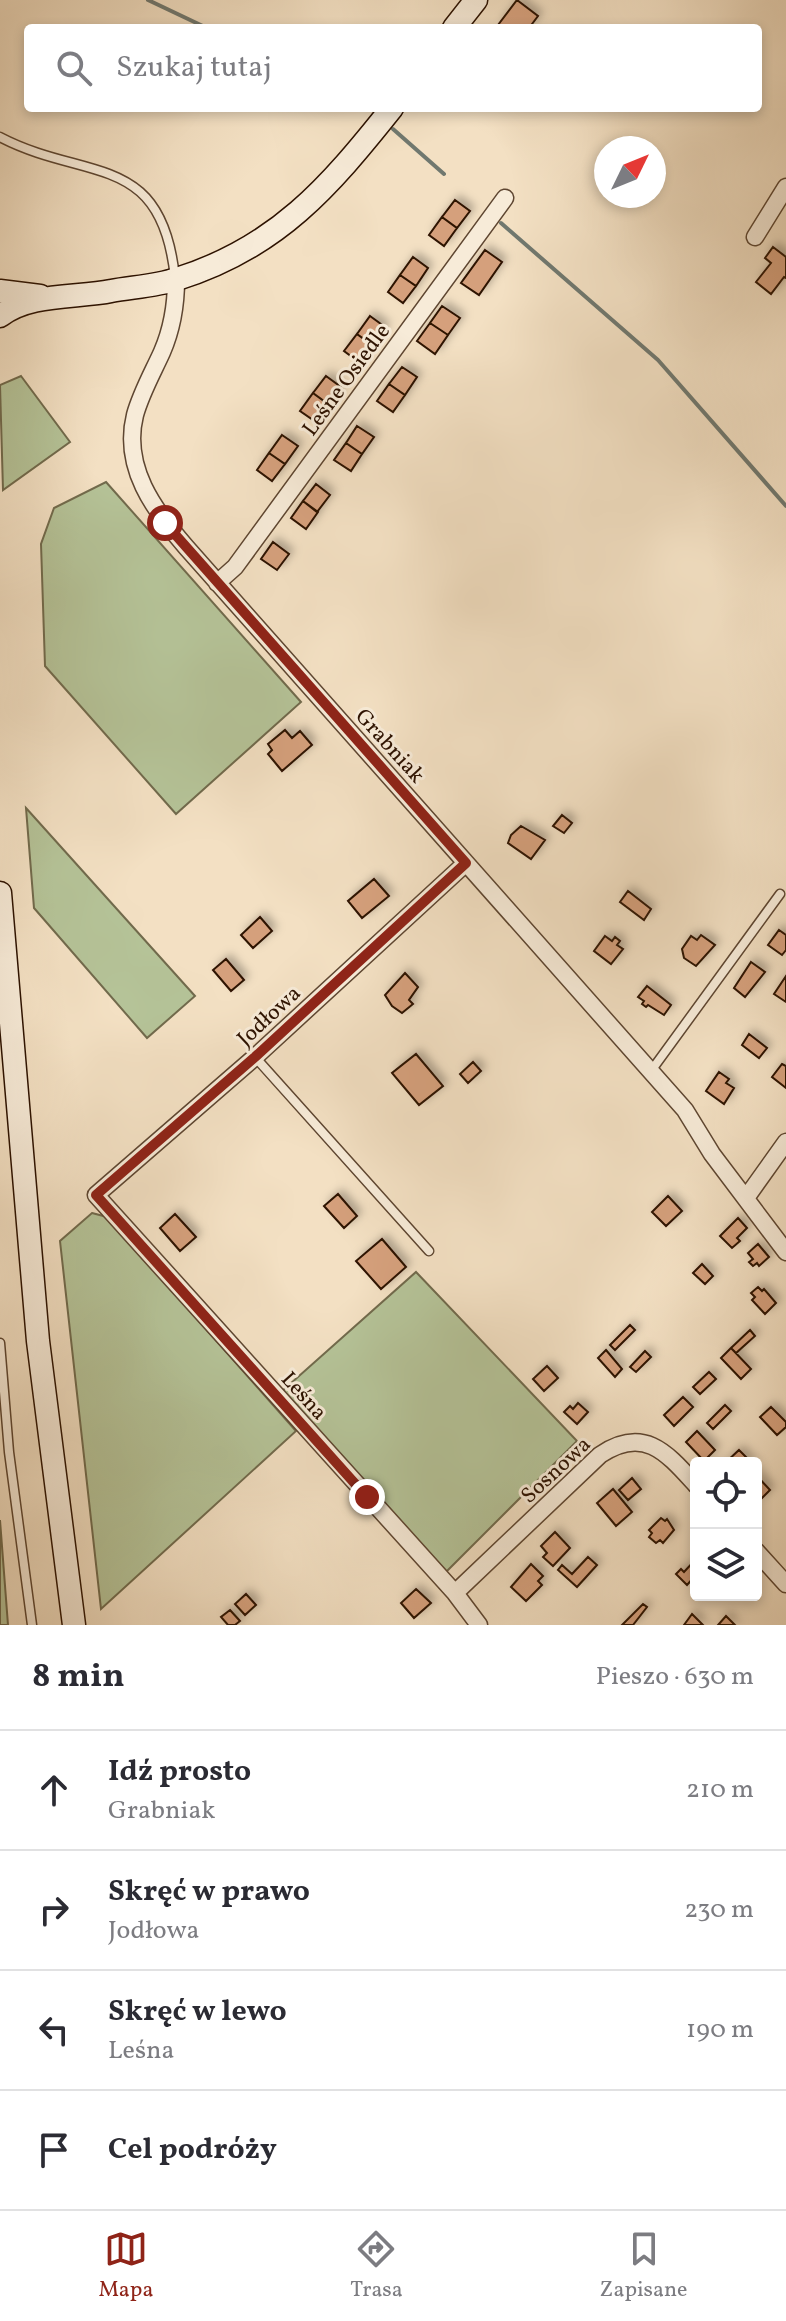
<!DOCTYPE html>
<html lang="pl">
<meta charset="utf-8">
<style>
body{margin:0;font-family:Vollkorn,serif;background:#f7f7f7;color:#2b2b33}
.controls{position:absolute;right:24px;bottom:24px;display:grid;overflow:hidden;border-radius:8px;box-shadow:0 4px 12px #0003}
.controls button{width:72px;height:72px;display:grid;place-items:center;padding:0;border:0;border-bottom:2px solid #e1e1e2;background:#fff;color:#2b2b33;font:40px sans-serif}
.compass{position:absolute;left:594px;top:136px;width:72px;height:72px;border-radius:50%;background:#fff;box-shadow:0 4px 12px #0003;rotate:47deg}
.stop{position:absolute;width:24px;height:24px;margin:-18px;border:6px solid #8f2418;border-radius:50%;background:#fff}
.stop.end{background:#8f2418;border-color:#fff;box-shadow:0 2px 8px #0008}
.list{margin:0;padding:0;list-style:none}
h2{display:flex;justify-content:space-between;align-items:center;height:104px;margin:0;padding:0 32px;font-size:34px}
h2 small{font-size:26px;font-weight:400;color:#7c7c81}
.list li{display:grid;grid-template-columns:52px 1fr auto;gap:24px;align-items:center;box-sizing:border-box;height:120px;padding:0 32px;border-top:2px solid #e1e1e2}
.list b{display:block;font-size:30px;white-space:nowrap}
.list p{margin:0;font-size:26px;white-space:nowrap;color:#7c7c81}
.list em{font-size:26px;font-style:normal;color:#7c7c81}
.icon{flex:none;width:44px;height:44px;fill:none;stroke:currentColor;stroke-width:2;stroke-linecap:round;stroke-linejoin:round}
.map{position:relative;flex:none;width:786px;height:1625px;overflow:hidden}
.search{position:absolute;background:#fff;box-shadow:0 4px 12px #0003;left:24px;right:24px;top:24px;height:88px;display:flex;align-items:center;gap:20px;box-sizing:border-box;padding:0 28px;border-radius:8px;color:#7c7c81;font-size:30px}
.sheet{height:584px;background:#fff}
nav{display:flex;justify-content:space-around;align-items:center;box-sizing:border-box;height:112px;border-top:2px solid #e1e1e2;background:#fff;font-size:22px;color:#7c7c81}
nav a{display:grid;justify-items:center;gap:4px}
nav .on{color:#8f2418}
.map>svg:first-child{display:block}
.green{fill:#b5c398;stroke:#716a4c;stroke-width:2}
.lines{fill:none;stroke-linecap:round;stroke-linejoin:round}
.stream{stroke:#70786f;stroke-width:4}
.building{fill:#d5a07c;stroke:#2d1200;stroke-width:2;filter:url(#shadow)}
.lane-casing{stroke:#5e4631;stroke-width:11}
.street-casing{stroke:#5e4631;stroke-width:19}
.secondary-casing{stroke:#2d1200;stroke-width:25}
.lane{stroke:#f7ebd8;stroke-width:8}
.street{stroke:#f7ebd8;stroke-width:16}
.secondary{stroke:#f7ebd8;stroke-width:22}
.route{stroke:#8f2418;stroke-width:10}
.labels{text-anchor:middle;stroke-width:6;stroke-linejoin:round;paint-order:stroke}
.street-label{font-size:22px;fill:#2d1200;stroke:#f7ebd8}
</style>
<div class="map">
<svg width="786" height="1625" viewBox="0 0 786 1625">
<defs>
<filter id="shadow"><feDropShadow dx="4.5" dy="-4.5" stdDeviation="4" flood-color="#0004"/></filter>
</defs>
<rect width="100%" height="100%" fill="#f3e0c3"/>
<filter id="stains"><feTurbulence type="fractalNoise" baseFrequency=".0025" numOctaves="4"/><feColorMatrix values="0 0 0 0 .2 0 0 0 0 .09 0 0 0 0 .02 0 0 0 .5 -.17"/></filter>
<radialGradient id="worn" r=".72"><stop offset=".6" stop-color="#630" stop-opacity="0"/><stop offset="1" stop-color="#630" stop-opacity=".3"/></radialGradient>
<path class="green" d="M21,376L70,442L3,490L0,385Z
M106,482L301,702L176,814L45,666L41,544L54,508Z
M26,808L195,996L147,1038L34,908Z
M92,1213L107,1217L296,1431L101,1609L60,1241Z
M416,1272L577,1441L444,1574L281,1392Z
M0,1520L8,1625H0Z"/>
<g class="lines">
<path class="stream" d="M148,0L207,28
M368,108L371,110
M393,129L444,174
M501,223L658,360L786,506"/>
</g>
<path class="building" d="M517,0L538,16L529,28H502L498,25Z
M455,200L470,211L457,228L442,217Z
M442,217L457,228L444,246L429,235Z
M773,247L786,257V278L784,277L771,294L756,282L771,263L765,258Z
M485,250L502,262L479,295L461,283Z
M413,257L428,268L416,286L400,275Z
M400,275L416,286L403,303L388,292Z
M442,306L460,318L448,335L430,323Z
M370,316L385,327L372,345L357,334Z
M430,323L448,335L435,354L417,341Z
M357,334L372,345L359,362L344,351Z
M402,367L417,377L405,395L389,384Z
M326,376L341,387L328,404L313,393Z
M389,384L405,395L393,412L377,401Z
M313,393L328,404L316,422L300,411Z
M357,426L374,437L362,454L346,443Z
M282,435L298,446L285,464L269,453Z
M346,443L362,454L351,471L334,460Z
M269,453L285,464L272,481L257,470Z
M316,484L330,495L317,512L303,501Z
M303,501L318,512L306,529L291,518Z
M273,542L289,554L277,570L261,559Z
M285,730L292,738L300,731L312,745L282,771L268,754L272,750L268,744Z
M562,815L572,823L564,833L553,826Z
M521,826L545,840L531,859L508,843L511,835Z
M374,879L389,896L362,918L348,901Z
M628,891L651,909L644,920L620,902Z
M260,917L272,931L253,948L241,935Z
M779,930L786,935V950L782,955L768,945Z
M701,935L715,945L696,966L684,958L682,949L691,936L697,940Z
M605,936L612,941L615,937L620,941L617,945L623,949L611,964L594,951Z
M226,959L244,980L231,991L213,970Z
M751,962L765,972L745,997L734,988Z
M405,973L418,987L409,1000L413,1004L402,1013L392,1006L385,995Z
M786,976V1002L774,994Z
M647,986L671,1005L664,1015L648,1005L646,1007L642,1004L644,1001L638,997Z
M749,1034L767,1048L759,1058L742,1045Z
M416,1054L443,1086L419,1105L392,1073Z
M473,1062L481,1071L468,1083L460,1074Z
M782,1064L786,1066V1088L772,1077Z
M719,1072L729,1079L726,1083L734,1088L724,1104L706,1091Z
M338,1194L357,1216L344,1228L324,1206Z
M668,1196L682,1211L666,1226L652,1212Z
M175,1214L196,1237L180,1251L160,1228Z
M738,1218L747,1228L737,1238L740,1241L732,1248L720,1236Z
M382,1239L406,1267L381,1289L356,1261Z
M758,1244L769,1257L759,1266L757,1263L753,1266L749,1262L753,1259L748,1253Z
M702,1264L713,1276L705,1284L693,1273Z
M758,1287L762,1291L764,1289L776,1303L765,1314L752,1300L755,1297L751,1293Z
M630,1325L635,1330L615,1350L610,1345Z
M750,1330L755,1336L736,1353L731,1348Z
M731,1348L751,1369L741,1379L721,1358Z
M606,1350L622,1369L615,1377L598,1358Z
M645,1351L651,1357L636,1372L630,1367Z
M547,1366L558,1378L544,1391L533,1379Z
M709,1372L716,1379L700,1394L693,1387Z
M683,1397L693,1407L674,1426L664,1415Z
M578,1403L588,1412L577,1424L564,1412L570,1406L573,1409Z
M725,1405L731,1411L713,1429L707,1423Z
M771,1407L786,1422V1427L777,1435L760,1417Z
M697,1431L715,1450L704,1461L686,1442Z
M739,1450L752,1463H725Z
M756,1475L770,1490L760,1500L756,1496Z
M632,1478L641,1489L628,1500L619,1490Z
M613,1489L632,1512L616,1526L597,1503Z
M661,1518L665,1521L667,1519L674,1530L663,1543L660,1540L656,1543L649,1537L652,1533L649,1530Z
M555,1532L570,1548L553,1566L543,1557L547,1553L541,1546Z
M588,1557L597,1565L577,1587L558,1570L562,1565L572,1574Z
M696,1559V1575L687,1585L676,1574L681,1569L684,1572Z
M531,1564L543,1576L538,1581L542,1585L526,1601L511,1587Z
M416,1589L431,1603L414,1618L401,1603Z
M246,1594L256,1605L245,1615L235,1604Z
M643,1604L647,1607L633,1625H622Z
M230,1610L240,1621L235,1625H228L221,1617Z
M692,1614L703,1625H684Z
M726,1616L735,1625H718Z"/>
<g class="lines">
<defs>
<path id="lane" d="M0,137C86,182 162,150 175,278
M255,1057L429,1251
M651,1071L780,894
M0,1343L9,1452L32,1625"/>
<path id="street" d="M755,237L786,187
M176,280C176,305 172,329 162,352C153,372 141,393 135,415C122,467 154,510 186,547L685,1110L712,1154L786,1252
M217,583L235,567L505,198
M466,863L255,1057L96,1195L455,1593L479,1625
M746,1198L786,1142
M756,1551L786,1584
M455,1593L600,1455C644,1425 667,1453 696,1485"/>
<path id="secondary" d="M454,28L476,0
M0,291L40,296
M0,316C29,293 77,298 111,291C133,287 156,286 177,279C277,248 329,187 392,108
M0,893L38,1341L74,1625"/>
</defs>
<use href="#lane" class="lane-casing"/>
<use href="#street" class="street-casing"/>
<use href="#secondary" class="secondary-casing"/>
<use href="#lane" class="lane"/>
<use href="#street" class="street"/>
<use href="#secondary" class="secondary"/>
</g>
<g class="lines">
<path class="route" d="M165,523L466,863L255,1057L96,1195L367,1497"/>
</g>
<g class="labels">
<g class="street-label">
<text transform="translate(345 379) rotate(-54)" y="8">Leśne Osiedle</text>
<text transform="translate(391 745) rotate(48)" y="8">Grabniak</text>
<text transform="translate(268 1015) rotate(-43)" y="8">Jodłowa</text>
<text transform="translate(305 1395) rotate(48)" y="8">Leśna</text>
<text transform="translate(555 1469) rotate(-43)" y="8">Sosnowa</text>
</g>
</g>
<rect width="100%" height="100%" filter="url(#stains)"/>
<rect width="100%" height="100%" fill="url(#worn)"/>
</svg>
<div class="controls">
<button><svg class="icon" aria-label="locate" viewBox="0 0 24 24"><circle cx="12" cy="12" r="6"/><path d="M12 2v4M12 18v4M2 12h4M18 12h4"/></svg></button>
<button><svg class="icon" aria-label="layers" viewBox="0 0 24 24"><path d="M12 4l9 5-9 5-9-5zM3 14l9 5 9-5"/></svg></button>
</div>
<svg class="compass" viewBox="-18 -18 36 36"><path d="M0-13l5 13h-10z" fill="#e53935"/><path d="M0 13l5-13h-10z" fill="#7c7c81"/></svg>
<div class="stop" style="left:165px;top:523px"></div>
<div class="stop end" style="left:367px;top:1497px"></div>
<div class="search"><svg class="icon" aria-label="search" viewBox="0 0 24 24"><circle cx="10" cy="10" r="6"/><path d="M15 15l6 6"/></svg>Szukaj tutaj</div>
</div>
<section class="sheet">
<h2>8 min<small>Pieszo · 630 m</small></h2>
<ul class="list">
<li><svg class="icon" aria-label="ahead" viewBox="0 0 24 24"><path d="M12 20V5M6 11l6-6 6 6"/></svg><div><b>Idź prosto</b><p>Grabniak</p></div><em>210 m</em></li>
<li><svg class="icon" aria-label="right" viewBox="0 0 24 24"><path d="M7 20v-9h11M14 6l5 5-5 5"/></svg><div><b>Skręć w prawo</b><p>Jodłowa</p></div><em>230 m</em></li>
<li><svg class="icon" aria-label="left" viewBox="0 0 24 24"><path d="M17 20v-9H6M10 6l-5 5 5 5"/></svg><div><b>Skręć w lewo</b><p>Leśna</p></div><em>190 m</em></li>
<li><svg class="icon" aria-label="arrive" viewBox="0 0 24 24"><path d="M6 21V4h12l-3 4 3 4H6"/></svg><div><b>Cel podróży</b></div></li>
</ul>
</section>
<nav>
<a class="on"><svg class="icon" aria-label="map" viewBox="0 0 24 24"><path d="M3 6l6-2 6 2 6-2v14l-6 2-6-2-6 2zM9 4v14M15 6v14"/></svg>Mapa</a>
<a><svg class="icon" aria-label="directions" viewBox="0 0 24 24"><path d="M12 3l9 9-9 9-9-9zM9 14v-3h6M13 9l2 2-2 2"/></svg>Trasa</a>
<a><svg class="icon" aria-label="saved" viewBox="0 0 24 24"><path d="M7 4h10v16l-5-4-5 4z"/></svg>Zapisane</a>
</nav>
